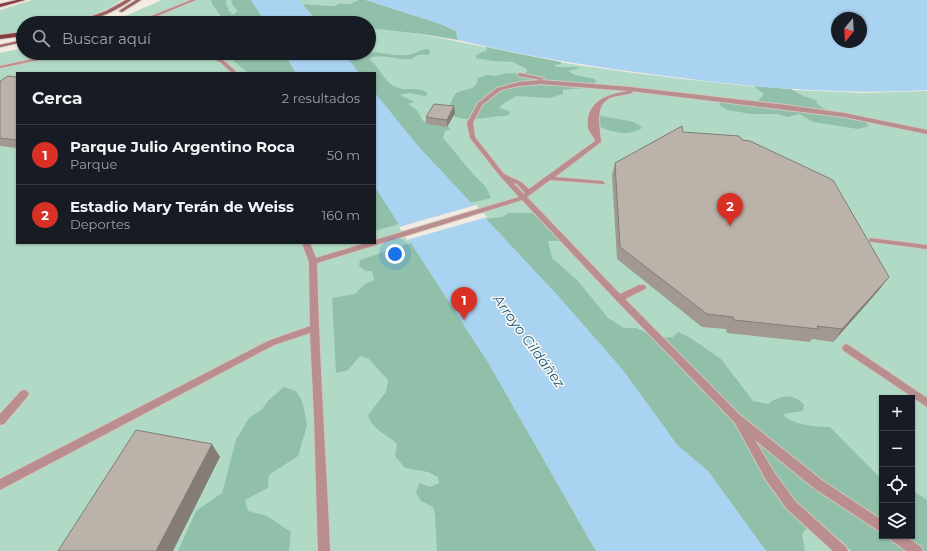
<!DOCTYPE html>
<html lang="es">
<meta charset="utf-8">
<style>
body{margin:0;font-family:Montserrat,sans-serif;background:#20242c;color:#f1f3f6}
.controls{position:absolute;right:12px;bottom:12px;display:grid;overflow:hidden;border-radius:0px;box-shadow:0 1px 3px #0004}
.controls button{width:36px;height:36px;display:grid;place-items:center;padding:0;border:0;border-bottom:1px solid #363941;background:#171b24;color:#f1f3f6;font:20px sans-serif}
.compass{position:absolute;left:831px;top:12px;width:36px;height:36px;border-radius:50%;background:#171b24;box-shadow:0 1px 3px #0004;rotate:198deg}
.you{position:absolute;left:395px;top:254px;width:14px;height:14px;margin:-10px;border:3px solid #fff;border-radius:50%;background:#1a73e8;box-shadow:0 0 0 6px #1a73e833}
.badge{display:grid;place-items:center;width:26px;height:26px;border-radius:50%;background:#d93025;color:#fff;font-size:13px;font-weight:700}
.pin{position:absolute;translate:-50% -33px;filter:drop-shadow(0 1px 2px #0008)}
.pin::after{content:'';position:absolute;top:21px;width:14px;height:12px;background:inherit;clip-path:polygon(0 0,100% 0,50% 100%)}
.list{margin:0;padding:0;list-style:none}
h2{display:flex;justify-content:space-between;align-items:center;height:52px;margin:0;padding:0 16px;font-size:17px}
h2 small{font-size:13px;font-weight:400;color:#9ea1a6}
.list li{display:grid;grid-template-columns:26px 1fr auto;gap:12px;align-items:center;box-sizing:border-box;height:60px;padding:0 16px;border-top:1px solid #363941}
.list b{display:block;font-size:15px;white-space:nowrap}
.list p{margin:0;font-size:13px;white-space:nowrap;color:#9ea1a6}
.list em{font-size:13px;font-style:normal;color:#9ea1a6}
.icon{flex:none;width:22px;height:22px;fill:none;stroke:currentColor;stroke-width:2;stroke-linecap:round;stroke-linejoin:round}
.map{position:relative;flex:none;width:927px;height:551px;overflow:hidden}
.search{position:absolute;background:#171b24;box-shadow:0 1px 3px #0004;left:16px;top:16px;width:360px;height:44px;display:flex;align-items:center;gap:10px;box-sizing:border-box;padding:0 14px;border-radius:22px;color:#9ea1a6;font-size:15px}
.panel{position:absolute;background:#171b24;box-shadow:0 1px 3px #0004;left:16px;top:72px;width:360px;height:172px;border-radius:0px}
.map>svg:first-child{display:block}
.green{fill:#b0dac6;fill-rule:evenodd}
.forest{fill:#90c0a9}
.water{fill:#a9d3f1;fill-rule:evenodd}
.pier{fill:#f3ebe1}
.lines{fill:none;stroke-linecap:round;stroke-linejoin:round}
.service-casing{stroke:#cec7be;stroke-width:2}
.secondary-casing{stroke:#cec7be;stroke-width:2}
.primary-casing{stroke:#cec7be;stroke-width:2}
.service{fill:#ba8d8e;fill-rule:evenodd}
.secondary{fill:#9e5f61;fill-rule:evenodd}
.primary{fill:#883d42;fill-rule:evenodd}
.wall{fill:#a19991}
.shaded-wall{fill:#837d76}
.building{fill:#bbb2a9;stroke:#837d76}
.labels{text-anchor:middle;stroke-width:3;stroke-linejoin:round;paint-order:stroke}
.water-label{font-size:14px;font-style:italic;fill:#185c83;stroke:#fef9f2}
</style>
<div class="map">
<svg width="927" height="551" viewBox="0 0 927 551">
<rect width="100%" height="100%" fill="#f3ebe1"/>
<path class="green" d="M32,0H122C106,10 86,21 67,23C53,24 37,23 23,23V33L0,35V10Z
M162,0H358C351,4 348,5 339,3L335,6L303,4L318,23H109Z
M369,28C432,33 492,50 553,61C625,73 697,81 769,88L770,89L864,93L927,91V551H0V53L23,48V53H369ZM17,73H375V243H17ZM882,398H912V536H882Z"/>
<path class="forest" d="M211,0H226L227,7L229,8L228,11L231,12V14H234L238,11L233,6L231,0H251L266,23H226L212,4Z
M358,0H366L441,24L456,31L458,40L421,34L369,28V23H318L302,4L335,6L339,3C348,5 351,4 358,0Z
M486,47L561,62V64L555,65V67H577L579,68L568,71L575,75L595,79L596,82L584,88L563,90V94L549,98L516,96L500,106V108L509,111L510,114L505,116C486,116 461,126 447,111L455,94C465,87 476,93 478,78L488,75L496,76L507,73L521,74L527,72V69L513,62L493,61L476,58V55L487,50Z
M369,49L371,52C383,53 396,56 407,55C415,54 421,49 429,49L430,54C426,56 422,54 418,55C415,56 414,59 410,59C397,61 381,52 369,59C380,67 385,84 398,88C407,91 420,86 428,94L425,96L409,93L400,95L415,102L408,104L417,110L423,121L444,124L451,129L445,131L443,138L473,174L486,187L491,198L471,203L417,145L375,93V73H359L343,53H369Z
M229,53H284L296,73H248L235,62Z
M754,86L791,89L803,96L818,101L816,102C827,116 847,109 861,117C865,119 866,123 869,126L858,129L813,122L799,114L787,117L777,114H752L727,110L720,106L719,102L721,98L758,101L764,94Z
M599,115C611,120 635,118 642,128C628,138 607,131 594,124Z
M375,187L399,224L375,231Z
M509,213H532L546,223L561,237L559,241H548L552,258L578,281L608,318L624,328H636L659,338L673,337L678,332L689,337L721,359L753,401L768,404C780,395 794,393 804,405L803,411L783,414C791,425 817,427 830,427L882,480V536H912V490L927,500V551H852C837,538 829,526 807,528L802,534L805,551H766L708,471L678,446L622,369L559,297L486,219L502,217Z
M411,243L489,364L596,551H437L435,515L433,507L421,501L416,493L419,483L430,487L439,483L438,477L428,472L405,468L395,456L397,444C387,434 372,430 368,415L386,392L388,380L369,359L360,356L348,370L336,373L332,298L355,294L365,284L374,280L372,271H366L359,266L360,260Z
M284,387L296,391L301,399L304,409L307,426L298,456L269,475L268,488L245,500L248,511L267,516L291,532L289,551H178L196,511L222,493L236,440L249,418L261,410L269,400Z"/>
<path class="water" d="M251,0H299L318,23H266Z
M366,0H927V90C842,95 757,88 673,77C600,68 529,57 458,40L456,31L441,24ZM837,18H861V42H837Z
M284,53H343L359,73H296Z
M375,93L417,145L559,297L622,369L678,446L708,471L766,551H596L489,364L375,187Z"/>
<path class="pier" d="M476,205L487,217L407,240L399,227Z"/>
<g class="lines">
<defs>
<path id="service" d="M191,0H196L140,23H134Z
M62,53H71L0,68V66Z
M202,53C216,53 228,63 237,73H232L220,62Z
M520,73L543,78L544,79L541,80L630,87L786,105L844,113L927,130V134L844,117L631,91L633,92L632,93C625,95 617,95 610,98C594,105 600,128 601,142L555,177L602,181L605,183L604,184L550,180L527,197L620,294L639,285H645L646,287L645,289L625,299L740,415L823,481L882,520V533L815,489L755,440L774,472L795,501L846,547L848,551H833L787,509L766,480L735,423L616,300L522,200L317,263C319,359 326,455 330,551H318L314,415L310,333L274,345L0,490V479L268,341L310,326L309,262L302,243H310L316,258L366,243H375V240L519,197L500,176L470,138L467,123L478,103L497,88L519,82L541,80L518,76V74ZM541,84L629,91C608,94 585,101 588,128C589,133 594,136 595,141L529,189L521,182L504,174L475,137L473,123L482,105L501,90L519,86ZM513,183L517,184L525,193L524,194Z
M870,238L927,245V249L873,242H870L869,240Z
M847,344L927,398V407L844,351L842,348L844,345Z
M24,390L27,391L29,394L27,397L4,424L0,425V414L21,391Z
M889,536H905L921,547L923,551H906L891,540Z"/>
<path id="secondary" d="M126,0H131C118,10 90,23 73,23L106,11Z
M136,0H141L122,12L119,11Z
M23,40V42L0,47V45Z"/>
<path id="primary" d="M17,0H25L0,7V4Z
M23,32V36L0,39V35Z"/>
</defs>
<use href="#service" class="service-casing"/>
<use href="#secondary" class="secondary-casing"/>
<use href="#primary" class="primary-casing"/>
<use href="#service" class="service"/>
<use href="#secondary" class="secondary"/>
<use href="#primary" class="primary"/>
</g>
<path class="wall" d="M17,77V148L0,146V81Z
M454,106L455,113L447,127L426,124V117Z
M683,132L742,140L879,290L833,342L812,339L810,342L727,333L726,329L702,327L617,259L612,175L615,163Z"/>
<path class="shaded-wall" d="M454,106L455,113L447,127V120Z
M889,277L879,290L833,342L842,329Z
M212,444L220,457L173,551H156Z"/>
<path class="building" d="M8,76L17,77V140L0,138V81Z
M434,104L454,106L447,120L426,117Z
M682,126L683,132L739,136L742,140L750,141L833,180L889,277L842,329L817,326L818,329L734,320L733,317L707,314L620,247L615,163Z
M136,430L212,444L156,551H58Z"/>
<g class="labels">
<g class="water-label">
<text transform="translate(529 341) rotate(54)" y="5">Arroyo Cildáñez</text>
</g>
</g>
</svg>
<div class="controls">
<button>+</button>
<button>−</button>
<button><svg class="icon" aria-label="locate" viewBox="0 0 24 24"><circle cx="12" cy="12" r="6"/><path d="M12 2v4M12 18v4M2 12h4M18 12h4"/></svg></button>
<button><svg class="icon" aria-label="layers" viewBox="0 0 24 24"><path d="M12 4l9 5-9 5-9-5zM3 14l9 5 9-5"/></svg></button>
</div>
<svg class="compass" viewBox="-18 -18 36 36"><path d="M0-13l5 13h-10z" fill="#e53935"/><path d="M0 13l5-13h-10z" fill="#9ea1a6"/></svg>
<div class="you"></div>
<div class="pin badge" style="left:464px;top:320px">1</div>
<div class="pin badge" style="left:730px;top:226px">2</div>
<div class="search"><svg class="icon" aria-label="search" viewBox="0 0 24 24"><circle cx="10" cy="10" r="6"/><path d="M15 15l6 6"/></svg>Buscar aquí</div>
<section class="panel">
<h2>Cerca<small>2 resultados</small></h2>
<ul class="list">
<li><span class="badge">1</span><div><b>Parque Julio Argentino Roca</b><p>Parque</p></div><em>50 m</em></li>
<li><span class="badge">2</span><div><b>Estadio Mary Terán de Weiss</b><p>Deportes</p></div><em>160 m</em></li>
</ul>
</section>
</div>
